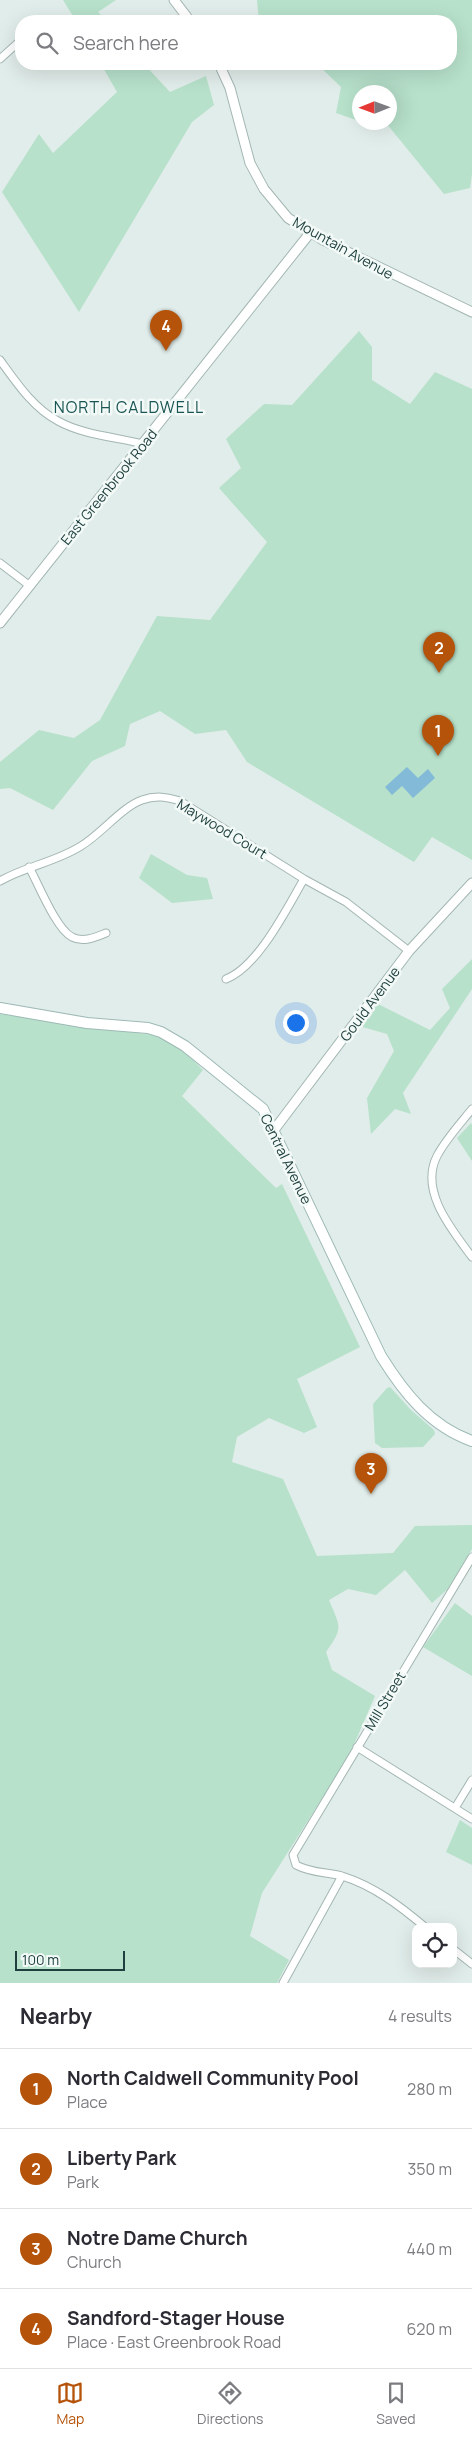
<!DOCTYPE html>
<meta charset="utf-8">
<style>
body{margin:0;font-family:Manrope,sans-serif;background:#f7f7f7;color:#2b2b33}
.controls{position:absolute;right:15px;bottom:15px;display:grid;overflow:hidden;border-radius:10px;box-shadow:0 5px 20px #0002}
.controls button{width:45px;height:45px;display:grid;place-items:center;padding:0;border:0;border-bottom:1px solid #e1e1e2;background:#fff;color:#2b2b33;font:25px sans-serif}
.compass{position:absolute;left:352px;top:85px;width:45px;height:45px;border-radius:50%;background:#fff;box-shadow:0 5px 20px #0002;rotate:269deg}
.scale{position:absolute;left:15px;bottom:12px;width:110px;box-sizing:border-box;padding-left:5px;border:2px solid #1f403e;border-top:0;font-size:14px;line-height:18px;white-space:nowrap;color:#1f403e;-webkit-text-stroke:4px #f2f9f7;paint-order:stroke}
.you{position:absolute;left:295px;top:1022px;width:18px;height:18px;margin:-12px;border:4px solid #fff;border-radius:50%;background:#1a73e8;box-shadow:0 0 0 8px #1a73e833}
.badge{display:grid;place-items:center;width:32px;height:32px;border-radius:50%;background:#b45309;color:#fff;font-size:16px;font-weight:700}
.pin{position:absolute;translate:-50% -41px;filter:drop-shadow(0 1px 2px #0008)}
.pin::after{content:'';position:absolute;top:26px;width:18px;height:15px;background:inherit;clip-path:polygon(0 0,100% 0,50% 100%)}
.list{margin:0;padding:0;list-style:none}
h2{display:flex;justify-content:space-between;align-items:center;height:65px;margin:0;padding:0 20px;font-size:21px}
h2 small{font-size:16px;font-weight:400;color:#7c7c81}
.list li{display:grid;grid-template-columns:32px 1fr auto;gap:15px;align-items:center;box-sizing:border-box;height:80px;padding:0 20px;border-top:1px solid #e1e1e2}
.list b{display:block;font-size:19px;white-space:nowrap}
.list p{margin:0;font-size:16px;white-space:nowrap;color:#7c7c81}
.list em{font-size:16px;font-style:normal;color:#7c7c81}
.icon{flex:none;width:28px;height:28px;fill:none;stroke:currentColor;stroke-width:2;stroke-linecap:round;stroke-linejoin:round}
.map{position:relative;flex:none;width:472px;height:1983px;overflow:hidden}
.search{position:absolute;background:#fff;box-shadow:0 5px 20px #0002;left:15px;right:15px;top:15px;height:55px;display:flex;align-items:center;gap:12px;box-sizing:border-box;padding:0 18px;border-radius:20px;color:#7c7c81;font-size:19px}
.sheet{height:385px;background:#fff}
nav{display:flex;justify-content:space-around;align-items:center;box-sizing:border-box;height:70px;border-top:1px solid #e1e1e2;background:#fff;font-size:14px;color:#7c7c81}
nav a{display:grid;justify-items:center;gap:2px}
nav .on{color:#b45309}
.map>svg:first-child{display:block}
.green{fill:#b7e1cb}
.water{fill:#83bad8}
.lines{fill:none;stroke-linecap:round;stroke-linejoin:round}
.minor-casing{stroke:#a3b6b3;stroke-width:9}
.tertiary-casing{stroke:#a3b6b3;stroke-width:11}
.secondary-casing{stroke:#9ebab6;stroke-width:12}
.minor{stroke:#fff;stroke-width:7}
.tertiary{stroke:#fff;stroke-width:9}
.secondary{stroke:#fff;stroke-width:10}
.labels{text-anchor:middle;stroke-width:5;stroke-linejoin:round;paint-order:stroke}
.street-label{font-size:14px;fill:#1f403e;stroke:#f2f9f7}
.quarter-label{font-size:16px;letter-spacing:1px;fill:#195552;stroke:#f2f9f7}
</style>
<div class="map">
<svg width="472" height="1983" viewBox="0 0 472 1983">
<rect width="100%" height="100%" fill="#e1edea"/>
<path class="green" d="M63,0H116L98,12L107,21H76Z
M257,0H472V174L470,188L444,194L386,123L390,122V92H360L359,121L336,113L341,87L317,64H451V21H259Z
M101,64H144L170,92L206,76L214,105L192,122L79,312L2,192L39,134L53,153L117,92Z
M359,331L372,347V380L410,404L435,372L472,389V860L432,837L414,862L247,762L226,730L195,734L160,711L130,724L125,746L92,761L53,810L10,788L0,789V762L39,730L74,738L100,720L157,616L210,620L267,542L219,488L241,468L226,439L264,404L292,405Z
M151,854L187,875L207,878L213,899L172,903L139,878Z
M472,959V989L403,1093L411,1114L395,1109L371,1134L367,1098L394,1051L387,1034L359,1026L378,1004L430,1030L450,1008L442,989Z
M0,1014L152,1035L177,1044L203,1070L182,1096L276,1188L282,1184L360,1347L297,1379L317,1427L304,1433L269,1418L237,1437L232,1462L283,1479L317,1556L393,1553L415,1526L472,1525V1549L449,1588L432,1603L405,1570L376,1595L348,1589L329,1600C340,1627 344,1627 326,1652L332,1670L375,1696L349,1756L262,1893L250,1936L289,1960L277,1983H0Z
M471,1123L472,1125V1161L457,1138Z
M390,1387L411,1410L434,1430L435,1434L423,1447L382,1448L375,1443L373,1404L387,1388Z
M455,1603L472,1616V1676L423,1647Z
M460,1820L472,1828V1865L446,1852Z"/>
<path class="water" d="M407,767L418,778L428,769L435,778L413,798L402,786L392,795L385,787Z"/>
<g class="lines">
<defs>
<path id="minor" d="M0,59L21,40
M0,360C16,382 33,408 58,421C83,435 116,437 143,444
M0,563L30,586
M29,867C38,883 56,929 72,937C83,943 96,937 106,933
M0,881C26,866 56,862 81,846C101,834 122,807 142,800C156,795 167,797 180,801L304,879L346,902L409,951
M226,979C258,967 287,908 304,879
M472,1109C460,1124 446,1139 437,1156C419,1191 452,1230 472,1257
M357,1747L472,1819
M455,1808L472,1780
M425,1927C400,1906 374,1886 342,1876C326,1872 311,1873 296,1865L293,1855L472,1557
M453,1949L472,1964
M283,1983L342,1876"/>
<path id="tertiary" d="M174,0L190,21
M219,64L230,88L250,163L264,189L288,218L323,240L472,312
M0,623L310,233
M274,1130L409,951L472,883"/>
<path id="secondary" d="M0,1008L87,1023L148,1028L161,1032L185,1046L263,1109L381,1356C404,1393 430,1426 472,1441"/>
</defs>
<use href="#minor" class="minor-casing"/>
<use href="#tertiary" class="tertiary-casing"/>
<use href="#secondary" class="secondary-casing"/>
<use href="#minor" class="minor"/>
<use href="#tertiary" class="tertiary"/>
<use href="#secondary" class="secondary"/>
</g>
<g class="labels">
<g class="street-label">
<text transform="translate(343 248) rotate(29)" y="5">Mountain Avenue</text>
<text transform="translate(109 487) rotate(-51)" y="5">East Greenbrook Road</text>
<text transform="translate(222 829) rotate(31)" y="5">Maywood Court</text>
<text transform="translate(370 1004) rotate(-53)" y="5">Gould Avenue</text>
<text transform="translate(286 1159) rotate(64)" y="5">Central Avenue</text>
<text transform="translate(385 1701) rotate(-59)" y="5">Mill Street</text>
</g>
<g class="quarter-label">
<text x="129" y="413">NORTH CALDWELL</text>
</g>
</g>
</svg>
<div class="controls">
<button><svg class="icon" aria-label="locate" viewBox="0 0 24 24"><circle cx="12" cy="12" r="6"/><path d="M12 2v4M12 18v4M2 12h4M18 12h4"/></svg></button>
</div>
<svg class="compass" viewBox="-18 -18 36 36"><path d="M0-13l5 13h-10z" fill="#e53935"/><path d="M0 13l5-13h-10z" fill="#7c7c81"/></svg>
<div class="scale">100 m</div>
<div class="you"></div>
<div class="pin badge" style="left:438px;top:756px">1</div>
<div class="pin badge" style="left:439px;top:673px">2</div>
<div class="pin badge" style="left:371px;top:1494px">3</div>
<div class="pin badge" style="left:166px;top:351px">4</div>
<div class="search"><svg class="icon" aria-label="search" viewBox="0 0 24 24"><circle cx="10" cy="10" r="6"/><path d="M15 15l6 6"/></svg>Search here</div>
</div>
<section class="sheet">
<h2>Nearby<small>4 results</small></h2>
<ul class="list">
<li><span class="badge">1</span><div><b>North Caldwell Community Pool</b><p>Place</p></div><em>280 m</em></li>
<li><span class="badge">2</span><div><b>Liberty Park</b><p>Park</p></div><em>350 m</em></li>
<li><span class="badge">3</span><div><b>Notre Dame Church</b><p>Church</p></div><em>440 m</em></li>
<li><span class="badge">4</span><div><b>Sandford-Stager House</b><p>Place · East Greenbrook Road</p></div><em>620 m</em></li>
</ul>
</section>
<nav>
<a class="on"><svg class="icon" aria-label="map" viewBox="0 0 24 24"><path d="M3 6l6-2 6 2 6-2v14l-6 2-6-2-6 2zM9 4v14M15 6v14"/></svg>Map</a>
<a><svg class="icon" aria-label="directions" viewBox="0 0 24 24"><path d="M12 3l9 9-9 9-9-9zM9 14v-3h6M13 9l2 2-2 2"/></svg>Directions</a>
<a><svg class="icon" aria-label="saved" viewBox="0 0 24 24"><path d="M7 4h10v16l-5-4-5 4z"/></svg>Saved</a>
</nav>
